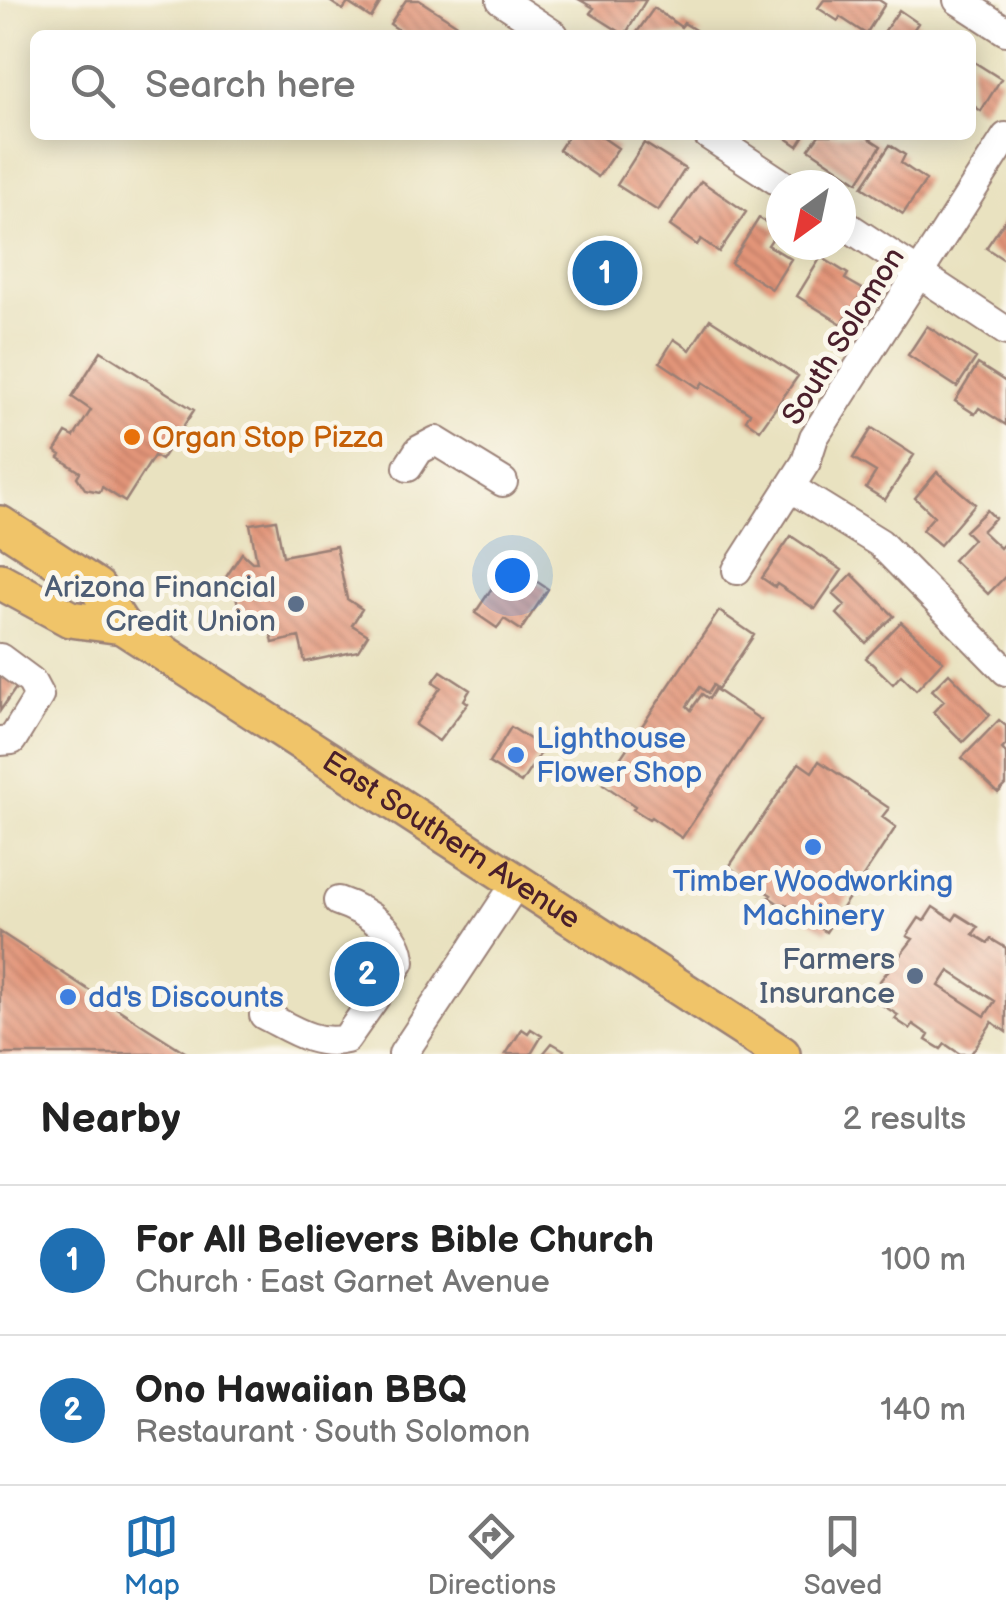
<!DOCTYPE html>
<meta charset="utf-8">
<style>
body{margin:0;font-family:"Balsamiq Sans",sans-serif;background:#f2f2f2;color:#222}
.compass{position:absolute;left:766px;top:170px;width:90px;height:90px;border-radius:50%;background:#fff;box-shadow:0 5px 25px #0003;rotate:213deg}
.you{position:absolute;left:512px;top:575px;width:35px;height:35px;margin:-25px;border:8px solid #fff;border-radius:50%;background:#1a73e8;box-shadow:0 0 0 15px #1a73e833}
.badge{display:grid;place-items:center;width:65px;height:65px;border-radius:50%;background:#1f6fb2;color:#fff;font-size:32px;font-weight:700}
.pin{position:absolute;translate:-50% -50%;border:5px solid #fff;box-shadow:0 2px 10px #0006}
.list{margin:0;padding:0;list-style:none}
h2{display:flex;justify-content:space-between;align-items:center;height:130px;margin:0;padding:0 40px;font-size:42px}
h2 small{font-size:32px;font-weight:400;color:#767676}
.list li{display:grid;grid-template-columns:65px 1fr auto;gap:30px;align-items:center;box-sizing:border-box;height:150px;padding:0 40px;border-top:2px solid #e0e0e0}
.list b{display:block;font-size:38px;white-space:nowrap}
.list p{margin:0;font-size:32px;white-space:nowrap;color:#767676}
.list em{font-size:32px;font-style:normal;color:#767676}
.icon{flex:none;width:55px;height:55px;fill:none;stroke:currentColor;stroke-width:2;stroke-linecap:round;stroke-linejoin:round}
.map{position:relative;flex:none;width:1006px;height:1054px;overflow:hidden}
.search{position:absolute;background:#fff;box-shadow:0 5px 25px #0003;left:30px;right:30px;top:30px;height:110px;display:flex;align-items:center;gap:25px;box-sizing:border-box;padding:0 35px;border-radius:15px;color:#767676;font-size:38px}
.sheet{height:430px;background:#fff}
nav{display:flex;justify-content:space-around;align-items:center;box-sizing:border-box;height:140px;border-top:2px solid #e0e0e0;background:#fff;font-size:28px;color:#767676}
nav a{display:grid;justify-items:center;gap:5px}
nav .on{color:#1f6fb2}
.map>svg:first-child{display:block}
.building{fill:url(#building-back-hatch);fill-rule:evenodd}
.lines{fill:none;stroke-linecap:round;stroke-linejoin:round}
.minor-casing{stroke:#9a8076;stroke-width:32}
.major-casing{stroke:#9a8076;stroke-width:40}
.minor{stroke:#fff;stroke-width:28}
.major{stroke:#f0c469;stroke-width:35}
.food-dot{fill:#e8710a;stroke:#fbf7ec;stroke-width:4}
.service-dot{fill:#5c6f8a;stroke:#fbf7ec;stroke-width:4}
.shop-dot{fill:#3f7fe0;stroke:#fbf7ec;stroke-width:4}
.labels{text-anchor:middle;stroke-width:10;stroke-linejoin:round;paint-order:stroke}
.street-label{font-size:30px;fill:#4a1f2b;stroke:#fbf7ec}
.food-label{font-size:30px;fill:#c56008;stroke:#fbf7ec;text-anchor:start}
.service-label{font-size:30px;fill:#4e5e75;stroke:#fbf7ec;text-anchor:end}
.shop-label{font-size:30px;fill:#366cbe;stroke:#fbf7ec;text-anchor:start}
</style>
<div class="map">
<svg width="1006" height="1054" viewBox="0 0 1006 1054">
<defs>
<pattern id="building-back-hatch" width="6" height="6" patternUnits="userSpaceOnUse" patternTransform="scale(2.5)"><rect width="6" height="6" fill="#e39579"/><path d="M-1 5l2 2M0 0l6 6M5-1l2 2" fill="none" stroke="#ba7963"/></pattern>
</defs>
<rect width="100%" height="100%" fill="#fbf7ec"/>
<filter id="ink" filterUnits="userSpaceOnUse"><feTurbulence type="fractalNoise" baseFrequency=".01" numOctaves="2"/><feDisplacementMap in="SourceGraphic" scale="20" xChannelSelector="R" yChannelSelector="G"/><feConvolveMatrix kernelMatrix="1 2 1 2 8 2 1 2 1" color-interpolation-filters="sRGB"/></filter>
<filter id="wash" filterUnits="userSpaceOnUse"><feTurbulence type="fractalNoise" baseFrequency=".0048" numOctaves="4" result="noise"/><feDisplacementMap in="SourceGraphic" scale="40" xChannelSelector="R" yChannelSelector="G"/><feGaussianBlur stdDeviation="2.25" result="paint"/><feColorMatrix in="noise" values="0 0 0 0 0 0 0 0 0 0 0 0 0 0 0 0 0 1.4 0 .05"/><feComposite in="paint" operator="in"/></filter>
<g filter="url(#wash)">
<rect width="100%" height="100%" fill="#e9e2c0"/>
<g id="blocks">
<path class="building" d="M328,0H382L371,18L348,3L343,10Z
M406,0H419L459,26L453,35H406L390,24Z
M580,0H646L625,35L590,13L594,8Z
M824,0H879L885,4L866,34L840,17L838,21L818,8Z
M654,8L681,27L684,23L703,35H635Z
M899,10L918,23L914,29L922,35H882Z
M971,60L1001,79L981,111L971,104Z
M569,135H599L618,148L598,177L559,150Z
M782,135H805L798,146Z
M819,135H864L881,146L858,182L809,149Z
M644,143L685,169L658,211L617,185Z
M890,145L905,155L901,163L926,180L903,214L862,187Z
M701,181L746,212L719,252L701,239L697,245L670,226Z
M759,218L778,230L768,245L791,259L772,289L731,263Z
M1006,219V261L986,248Z
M821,257L848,274L845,279L864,290L842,324L797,296Z
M710,319L798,376L760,430L746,420L750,413L703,382L699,388L660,362L674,339L690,350Z
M927,326L976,358L957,387L908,355Z
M101,351L194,410L161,460L154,456L125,502L102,487L100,492L85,489L77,477L80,472L59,458L61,455L55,451L66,433L74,437L91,410L72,397Z
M978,364L1006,382V425L979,408L975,414L955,401Z
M872,428L914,455L885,500L866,488L876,472L853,458Z
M937,472L975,504L940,545L922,530L934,516L915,498Z
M987,510L995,518L982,531L1000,548L1006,542V576L988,594L953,560L973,539L965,531Z
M276,520L283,556L336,546L347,599L362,609L352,625L368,635L358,651L305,662L299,637L273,643L267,616L242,622L236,596L220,586L242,553L252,562H257L250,524Z
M791,536L842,570L815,609L777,584L775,587L762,578Z
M509,563L548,589L521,630L504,619L497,628L475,613Z
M852,574L894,616L866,643L837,614L845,605L833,594Z
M719,611L754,635L718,689L713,685L708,693L700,687L687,706L691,710L702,694L709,699L715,689L761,720L682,838L651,817L649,819L633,809L635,806L603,784Z
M901,622L943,661L916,690L901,675L893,684L866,658Z
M441,671L470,690L464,700L468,703L439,741L415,725L441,687L433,682Z
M0,673L18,685L0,711Z
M949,673L990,715L963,742L933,712L944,701L932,690Z
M999,720L1006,726V745L1002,749L1006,753V785L998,793L962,758Z
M511,727L544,748L521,783L489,763Z
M819,761L889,808L882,817L896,827L826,932L785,904L783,907L769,897L771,895L729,867L799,763L812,772Z
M933,907L953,920L957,914L978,927L973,934L988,943L991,939L1006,948V1032L992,1022L971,1054H960L945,1044L941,1049L926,1040L929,1035L913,1024L910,1029L895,1019L898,1015L874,1000L885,984L880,981L913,939L907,936L919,918L924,921ZM949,971L995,1001L985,1016L939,986Z
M0,932L144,1026L188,1054H0Z
M368,939L398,958L365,1009L335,990Z
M522,1029L528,1033L531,1029L542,1036L531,1054H506Z
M552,1043L564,1050L561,1054H543Z"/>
</g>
</g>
<g filter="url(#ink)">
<use href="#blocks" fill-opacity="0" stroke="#9a8076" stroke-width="2.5"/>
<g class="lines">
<defs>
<path id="minor" d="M501,0L554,35
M958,0L1006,31
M708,135L784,185
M841,222L1006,331
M408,467L419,450L436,441L503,482
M791,488L880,543L1006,671
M737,570L806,462L814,437L1006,137
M0,658L31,681L39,696L12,740L0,741
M264,1015C290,1028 316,1047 346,1039L400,962C400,932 365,910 338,901
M403,1054L517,882"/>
<g id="major">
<path d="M0,524L97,587L122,626"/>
<path id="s1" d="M0,581L70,619L122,626L782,1054"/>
</g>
</defs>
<use href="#minor" class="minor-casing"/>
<use href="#major" class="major-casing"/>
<use href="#minor" class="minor"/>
<use href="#major" class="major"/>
</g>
</g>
<circle class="food-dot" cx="132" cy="437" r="10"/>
<g class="service-dot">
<circle cx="296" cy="604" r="10"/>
<circle cx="915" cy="976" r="10"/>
</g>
<g class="shop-dot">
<circle cx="516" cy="755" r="10"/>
<circle cx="813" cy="847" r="10"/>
<circle cx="68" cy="997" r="10"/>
</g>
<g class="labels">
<g class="street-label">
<text transform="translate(843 336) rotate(-58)" y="10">South Solomon</text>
<text dy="10" stroke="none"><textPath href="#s1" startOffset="525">East Southern Avenue</textPath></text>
</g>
<g class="food-label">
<text x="152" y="447">Organ Stop Pizza</text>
</g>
<g class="service-label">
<text x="276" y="597">Arizona Financial<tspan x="276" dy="34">Credit Union</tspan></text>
<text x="895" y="969">Farmers<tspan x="895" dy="34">Insurance</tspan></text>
</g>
<g class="shop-label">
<text x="536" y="748">Lighthouse<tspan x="536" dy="34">Flower Shop</tspan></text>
<text x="813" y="891" text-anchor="middle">Timber Woodworking<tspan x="813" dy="34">Machinery</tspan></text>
<text x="88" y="1007">dd's Discounts</text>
</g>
</g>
</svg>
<svg class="compass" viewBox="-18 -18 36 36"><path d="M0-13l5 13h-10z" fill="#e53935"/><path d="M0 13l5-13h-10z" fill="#767676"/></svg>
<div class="you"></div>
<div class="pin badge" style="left:605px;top:273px">1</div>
<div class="pin badge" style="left:367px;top:974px">2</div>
<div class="search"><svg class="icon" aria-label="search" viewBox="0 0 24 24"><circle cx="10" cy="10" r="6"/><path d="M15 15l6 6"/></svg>Search here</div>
</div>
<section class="sheet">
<h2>Nearby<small>2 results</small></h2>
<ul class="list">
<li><span class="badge">1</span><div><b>For All Believers Bible Church</b><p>Church · East Garnet Avenue</p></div><em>100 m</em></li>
<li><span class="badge">2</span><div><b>Ono Hawaiian BBQ</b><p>Restaurant · South Solomon</p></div><em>140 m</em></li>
</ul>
</section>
<nav>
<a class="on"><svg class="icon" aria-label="map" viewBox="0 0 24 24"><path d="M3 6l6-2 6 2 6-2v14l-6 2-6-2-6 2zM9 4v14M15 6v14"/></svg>Map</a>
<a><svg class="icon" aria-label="directions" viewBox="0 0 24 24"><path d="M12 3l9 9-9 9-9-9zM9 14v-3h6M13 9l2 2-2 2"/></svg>Directions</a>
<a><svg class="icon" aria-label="saved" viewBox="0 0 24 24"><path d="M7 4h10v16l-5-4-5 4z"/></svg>Saved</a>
</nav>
